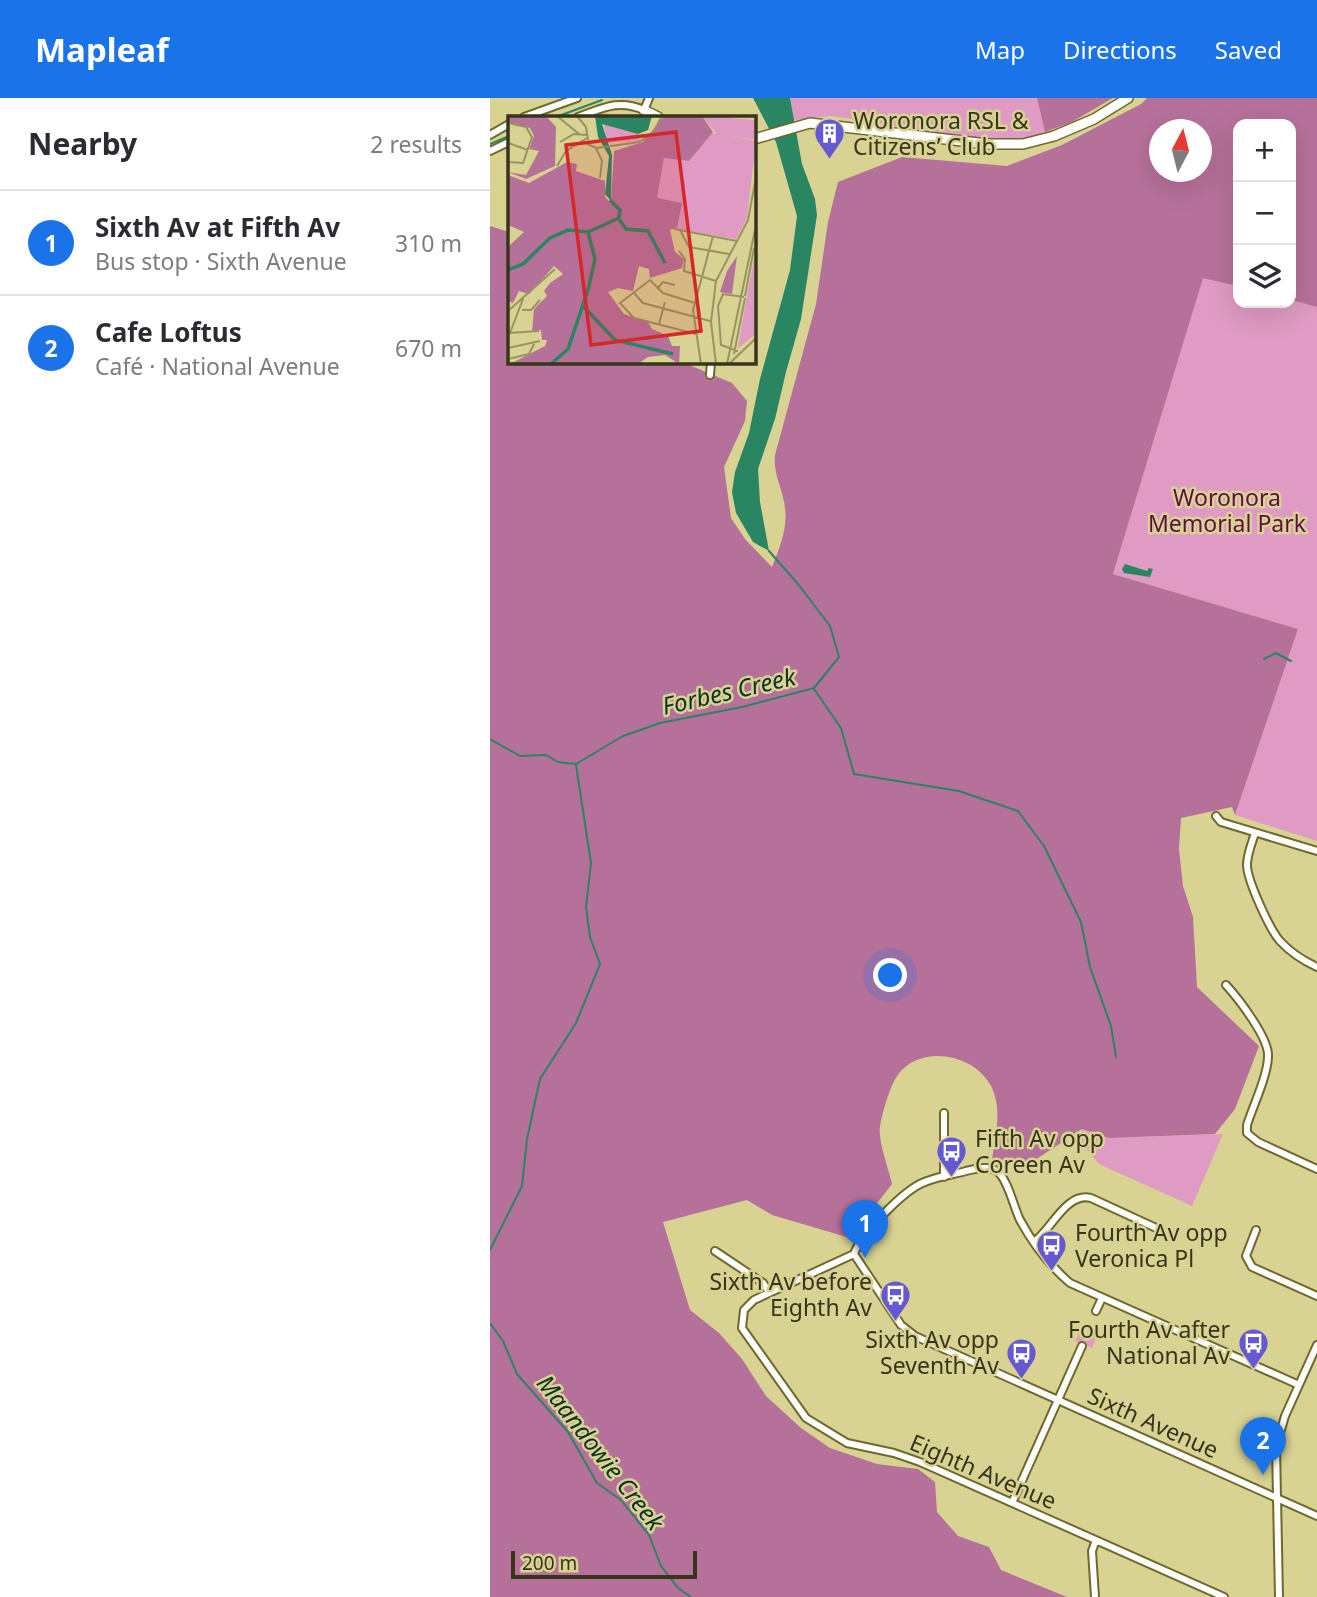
<!DOCTYPE html>
<meta charset="utf-8">
<style>
body{margin:0;font-family:"Noto Sans",sans-serif;background:#f2f2f3;color:#2b2b33}
.controls{position:absolute;right:21px;top:21px;display:grid;overflow:hidden;border-radius:14px;box-shadow:0 7px 28px #0002}
.controls button{width:63px;height:63px;display:grid;place-items:center;padding:0;border:0;border-bottom:2px solid #e1e1e2;background:#fff;color:#2b2b33;font:35px sans-serif}
.compass{position:absolute;left:659px;top:21px;width:63px;height:63px;border-radius:50%;background:#fff;box-shadow:0 7px 28px #0002;rotate:7deg}
.scale{position:absolute;left:21px;bottom:18px;width:186px;box-sizing:border-box;padding-left:7px;border:4px solid #37351b;border-top:0;font-size:19px;line-height:24px;white-space:nowrap;color:#37351b;-webkit-text-stroke:5px #d8d293;paint-order:stroke}
.you{position:absolute;left:401px;top:878px;width:24px;height:24px;margin:-18px;border:5px solid #fff;border-radius:50%;background:#1a73e8;box-shadow:0 0 0 10px #1a73e833}
.badge{display:grid;place-items:center;width:46px;height:46px;border-radius:50%;background:#1a73e8;color:#fff;font-size:23px;font-weight:700}
.pin{position:absolute;translate:-50% -58px;filter:drop-shadow(0 2px 4px #0008)}
.pin::after{content:'';position:absolute;top:37px;width:24px;height:21px;background:inherit;clip-path:polygon(0 0,100% 0,50% 100%)}
.list{margin:0;padding:0;list-style:none}
h2{display:flex;justify-content:space-between;align-items:center;height:91px;margin:0;padding:0 28px;font-size:30px}
h2 small{font-size:23px;font-weight:400;color:#7c7c81}
.list li{display:grid;grid-template-columns:46px 1fr auto;gap:21px;align-items:center;box-sizing:border-box;height:105px;padding:0 28px;border-top:2px solid #e1e1e2}
.list b{display:block;font-size:26px;white-space:nowrap}
.list p{margin:0;font-size:23px;white-space:nowrap;color:#7c7c81}
.list em{font-size:23px;font-style:normal;color:#7c7c81}
.icon{flex:none;width:38px;height:38px;fill:none;stroke:currentColor;stroke-width:2;stroke-linecap:round;stroke-linejoin:round}
.map{position:relative;flex:none;width:827px;height:1499px;overflow:hidden}
header{display:flex;align-items:center;gap:42px;box-sizing:border-box;height:98px;padding:0 35px;background:#1a73e8;color:#fff}
header strong{font-size:33px}
nav{display:flex;gap:38px;margin-inline-start:auto;font-size:24px}
main{display:flex}
aside{flex:1;background:#fff}
.map>svg:first-child{display:block}
.green{fill:#df9bc3}
.forest{fill:#b6719a;fill-rule:evenodd}
.water{fill:#2a8562}
.lines{fill:none;stroke-linecap:round;stroke-linejoin:round}
.stream{stroke:#2a8562;stroke-width:2}
.street-casing{stroke:#6f692c;stroke-width:10}
.secondary-casing{stroke:#6f692c;stroke-width:12}
.street{stroke:#fff;stroke-width:6}
.secondary{stroke:#fff;stroke-width:9}
.labels{text-anchor:middle;stroke-width:5;stroke-linejoin:round;paint-order:stroke}
.poi-label{font-size:23px;fill:#37351b;stroke:#d8d293;text-anchor:start}
.park-label{font-size:23px;fill:#620c49;stroke:#d8d293}
.street-label{font-size:23px;fill:#37351b;stroke:#d8d293}
.water-label{font-size:24px;font-style:italic;fill:#0a3223;stroke:#d8d293}
.inset-river{fill:none;stroke:#2a8562;stroke-width:3.5}
.inset-road{fill:none;stroke:#989363;stroke-width:2}
.view{fill:#d62828;fill-opacity:0.15;stroke:#d62828;stroke-width:3.5}
.inset-edge{fill:none;stroke:#37351b;stroke-width:3.5}
</style>
<header>
<strong>Mapleaf</strong>
<nav><a>Map</a><a>Directions</a><a>Saved</a></nav>
</header>
<main>
<aside>
<h2>Nearby<small>2 results</small></h2>
<ul class="list">
<li><span class="badge">1</span><div><b>Sixth Av at Fifth Av</b><p>Bus stop · Sixth Avenue</p></div><em>310 m</em></li>
<li><span class="badge">2</span><div><b>Cafe Loftus</b><p>Café · National Avenue</p></div><em>670 m</em></li>
</ul>
</aside>
<div class="map">
<svg width="827" height="1499" viewBox="0 0 827 1499">
<rect width="100%" height="100%" fill="#d8d293"/>
<path class="green" d="M300,0H547L555,34L534,41H514L487,40L341,18L304,22Z
M713,179L748,188V205H801V202L827,209V743L745,717L808,531L623,476Z
M591,1031L619,1040L733,1036L702,1108L609,1066L588,1041L593,1034Z
M590,1233L606,1240L602,1250L585,1243Z"/>
<path class="forest" d="M547,0H623L582,24L555,34Z
M657,0H827V209L801,202V26H748V188L713,180L623,476L808,531L745,717L742,709L691,720L689,751L693,788L703,819L707,889L769,948L745,1011L725,1036L619,1040L592,1031L539,1066L502,1062C505,1039 513,1011 501,988C485,957 434,946 410,974C401,984 392,1015 390,1029C388,1044 399,1071 402,1086L360,1140L282,1117L257,1102L173,1124L200,1212L229,1235L252,1261L276,1298L311,1330L340,1350L387,1366L428,1371L445,1384L447,1414L468,1438L499,1449L511,1472L577,1499H0V128L19,134V264H192L242,285L257,303L255,323L234,369L241,420L255,441L282,469C289,451 298,430 295,410C293,391 283,377 285,357L326,206L338,124L348,84L412,59L517,68L572,47L651,6ZM670,32H712V74H670Z"/>
<path class="water" d="M263,0H300L312,66L325,101L327,117L311,221L296,274L285,321L268,371L270,404L279,453L263,444L246,415L242,394L245,374L259,335L270,281L300,172L307,118L286,44Z
M635,466L657,473L659,470L663,471L660,479L634,475L632,471Z"/>
<g class="lines">
<path class="stream" d="M66,19L112,2
M0,46L19,38
M774,561L786,555L801,563
M324,591L351,630L364,676L469,693L528,713L554,748L591,824L600,869L621,928L626,959
M0,641L30,658L56,657L68,664L86,666L133,638L170,625L252,609L324,590L349,559L340,528L308,486L279,453
M0,1152L32,1088L37,1041L50,981L86,925L110,866L100,839L96,809L101,765L86,667
M0,1225L13,1243L27,1276L78,1334L107,1385L131,1402L159,1437L171,1468L188,1490L201,1499"/>
<defs>
<path id="street" d="M34,19L87,0
M88,19C113,10 128,1 154,12L159,0
M0,37L19,26
M0,53L19,44
M220,277L221,264
M726,718L731,724L827,753
M765,735C762,745 757,756 757,767C757,782 780,832 790,843C800,854 814,863 827,869
M736,887C748,900 779,940 778,958C778,977 763,1008 757,1027V1035L768,1044L827,1071
M454,1079V1015
M766,1132L756,1158L762,1169L827,1198
M544,1144C562,1131 576,1094 601,1100L677,1135
M225,1153L273,1185L279,1194
M364,1156L264,1202L254,1212L252,1230L316,1320L357,1345L404,1355L430,1364L734,1499
M364,1156C371,1136 411,1096 430,1086C444,1079 461,1077 476,1073C485,1071 499,1067 508,1074C518,1082 524,1110 530,1122C543,1146 560,1168 580,1185L809,1287
M364,1156L411,1227L425,1238L827,1418
M606,1213L612,1200
M522,1405L592,1248
M605,1499L602,1453L606,1442
M789,1499L786,1349L795,1318L827,1247"/>
<path id="secondary" d="M154,12L168,19
M264,41L320,25L497,46H533L564,38L604,21L638,0"/>
</defs>
<use href="#street" class="street-casing"/>
<use href="#secondary" class="secondary-casing"/>
<use href="#street" class="street"/>
<use href="#secondary" class="secondary"/>
</g>
<defs>
<symbol id="building-pin" viewBox="-11 -11 22 30"><path d="M0 17L-7.5 6A9.5 9.5 0 1 1 7.5 6Z" fill="#6558d1" stroke="#d8d293"/><path d="M-4-6H4V6H1V3H-1V6H-4ZM-2.5-4.3h1.7v1.8h-1.7ZM.8-4.3h1.7v1.8H.8ZM-2.5-1h1.7V.8h-1.7ZM.8-1h1.7V.8H.8Z" fill="#fff"/></symbol>
<symbol id="bus-pin" viewBox="-11 -11 22 30"><path d="M0 17L-7.5 6A9.5 9.5 0 1 1 7.5 6Z" fill="#6558d1" stroke="#d8d293"/><path d="M-5-6H5V4H4V6H2V4H-2V6H-4V4H-5ZM-3.5-4V0h7V-4ZM-3.5 1.2v1.5H-2V1.2ZM2 1.2v1.5H3.5V1.2Z" fill="#fff"/></symbol>
</defs>
<g fill-rule="evenodd">
<use href="#building-pin" x="322" y="18" width="35" height="47"/>
<use href="#bus-pin" x="444" y="1036" width="35" height="47"/>
<use href="#bus-pin" x="544" y="1130" width="35" height="47"/>
<use href="#bus-pin" x="388" y="1180" width="35" height="47"/>
<use href="#bus-pin" x="746" y="1228" width="35" height="47"/>
<use href="#bus-pin" x="514" y="1238" width="35" height="47"/>
</g>
<g class="labels">
<g class="poi-label">
<text x="363" y="31">Woronora RSL &amp;<tspan x="363" dy="26">Citizens’ Club</tspan></text>
<text x="485" y="1049">Fifth Av opp<tspan x="485" dy="26">Coreen Av</tspan></text>
<text x="585" y="1143">Fourth Av opp<tspan x="585" dy="26">Veronica Pl</tspan></text>
<text x="382" y="1192" text-anchor="end">Sixth Av before<tspan x="382" dy="26">Eighth Av</tspan></text>
<text x="740" y="1240" text-anchor="end">Fourth Av after<tspan x="740" dy="26">National Av</tspan></text>
<text x="509" y="1250" text-anchor="end">Sixth Av opp<tspan x="509" dy="26">Seventh Av</tspan></text>
</g>
<g class="park-label">
<text x="737" y="408">Woronora<tspan x="737" dy="26">Memorial Park</tspan></text>
</g>
<g class="street-label">
<text transform="translate(663 1325) rotate(24)" y="8">Sixth Avenue</text>
<text transform="translate(493 1374) rotate(23)" y="8">Eighth Avenue</text>
</g>
<g class="water-label">
<text transform="translate(239 594) rotate(-13)" y="8">Forbes Creek</text>
<text transform="translate(110 1355) rotate(52)" y="8">Maandowie Creek</text>
</g>
</g>
<g transform="translate(18 18)">
<rect width="248" height="248" fill="#d8d293"/>
<path d="M194,0L248,4V24L217,19L248,25L239,102L228,123L169,113L149,82L156,41L181,45L203,17L209,18ZM96,8L130,18L132,25L99,27ZM248,133V218L230,232L238,184Z" fill="#df9bc3"/>
<path d="M0,0H38L48,11L47,50L18,63L0,56L18,59L31,35L21,33L26,20L22,12L0,6ZM156,0H194L205,16L181,45L156,42L149,82L174,87L169,112L162,114L167,136L176,143L174,152L142,162L141,153L131,150L125,175L110,172L100,176L116,198L140,206L144,213L160,220L164,230H172L171,248L157,239L140,241L130,248H2L37,230L39,224H34L33,214L24,216L26,193L39,180L36,175L42,167L55,158L46,150L21,178L11,175L5,187L0,185V131L16,116L0,109V59L21,67L59,46L69,48L68,55L97,65V81L103,87L106,35L135,26ZM229,140L224,178L212,176L219,155Z" fill="#b6719a"/>
<path d="M87,0H144L140,14L130,18L94,8L104,39L103,85L97,78L101,40L90,21Z" fill="#2a8562"/>
<path class="inset-river" d="M102,84L112,94L111,102M111,103L118,113L140,115L157,147M0,154L15,148L42,122L60,114L80,116L111,102M74,189L107,224L165,238M43,248L60,233L80,174L87,143L80,116"/>
<path class="inset-road" d="M49,0L71,18M69,0L78,11L80,24M0,7L18,11L24,21L15,47L0,46M52,26L66,18L79,19M0,27L20,34M79,28L89,32L131,26L144,18L154,0M88,32L94,45L92,62M49,50L58,35L79,22M166,113L229,125M172,114L181,131L221,138M171,135L177,143L176,155L208,165M149,173L155,166L167,169M126,177L135,187L202,205M237,180L246,132M187,187L155,177L142,164L112,187L126,202L188,218M14,194H23L32,184M0,195L47,153M203,206L208,165L240,104L249,56M203,206L208,248M151,208L157,186M1,217L31,215M2,217L15,183M0,232L32,225M230,235L213,229L210,190L215,178L236,181M226,238L237,182M0,243L21,238L27,226M193,248L185,194L205,120M219,248L247,114M221,248L249,221"/>
<path class="view" d="M168,16L193,215L83,229L58,29Z"/>
<rect width="248" height="248" class="inset-edge"/>
</g>
</svg>
<div class="controls">
<button>+</button>
<button>−</button>
<button><svg class="icon" aria-label="layers" viewBox="0 0 24 24"><path d="M12 4l9 5-9 5-9-5zM3 14l9 5 9-5"/></svg></button>
</div>
<svg class="compass" viewBox="-18 -18 36 36"><path d="M0-13l5 13h-10z" fill="#e53935"/><path d="M0 13l5-13h-10z" fill="#7c7c81"/></svg>
<div class="scale">200 m</div>
<div class="you"></div>
<div class="pin badge" style="left:375px;top:1160px">1</div>
<div class="pin badge" style="left:773px;top:1377px">2</div>
</div>
</main>
